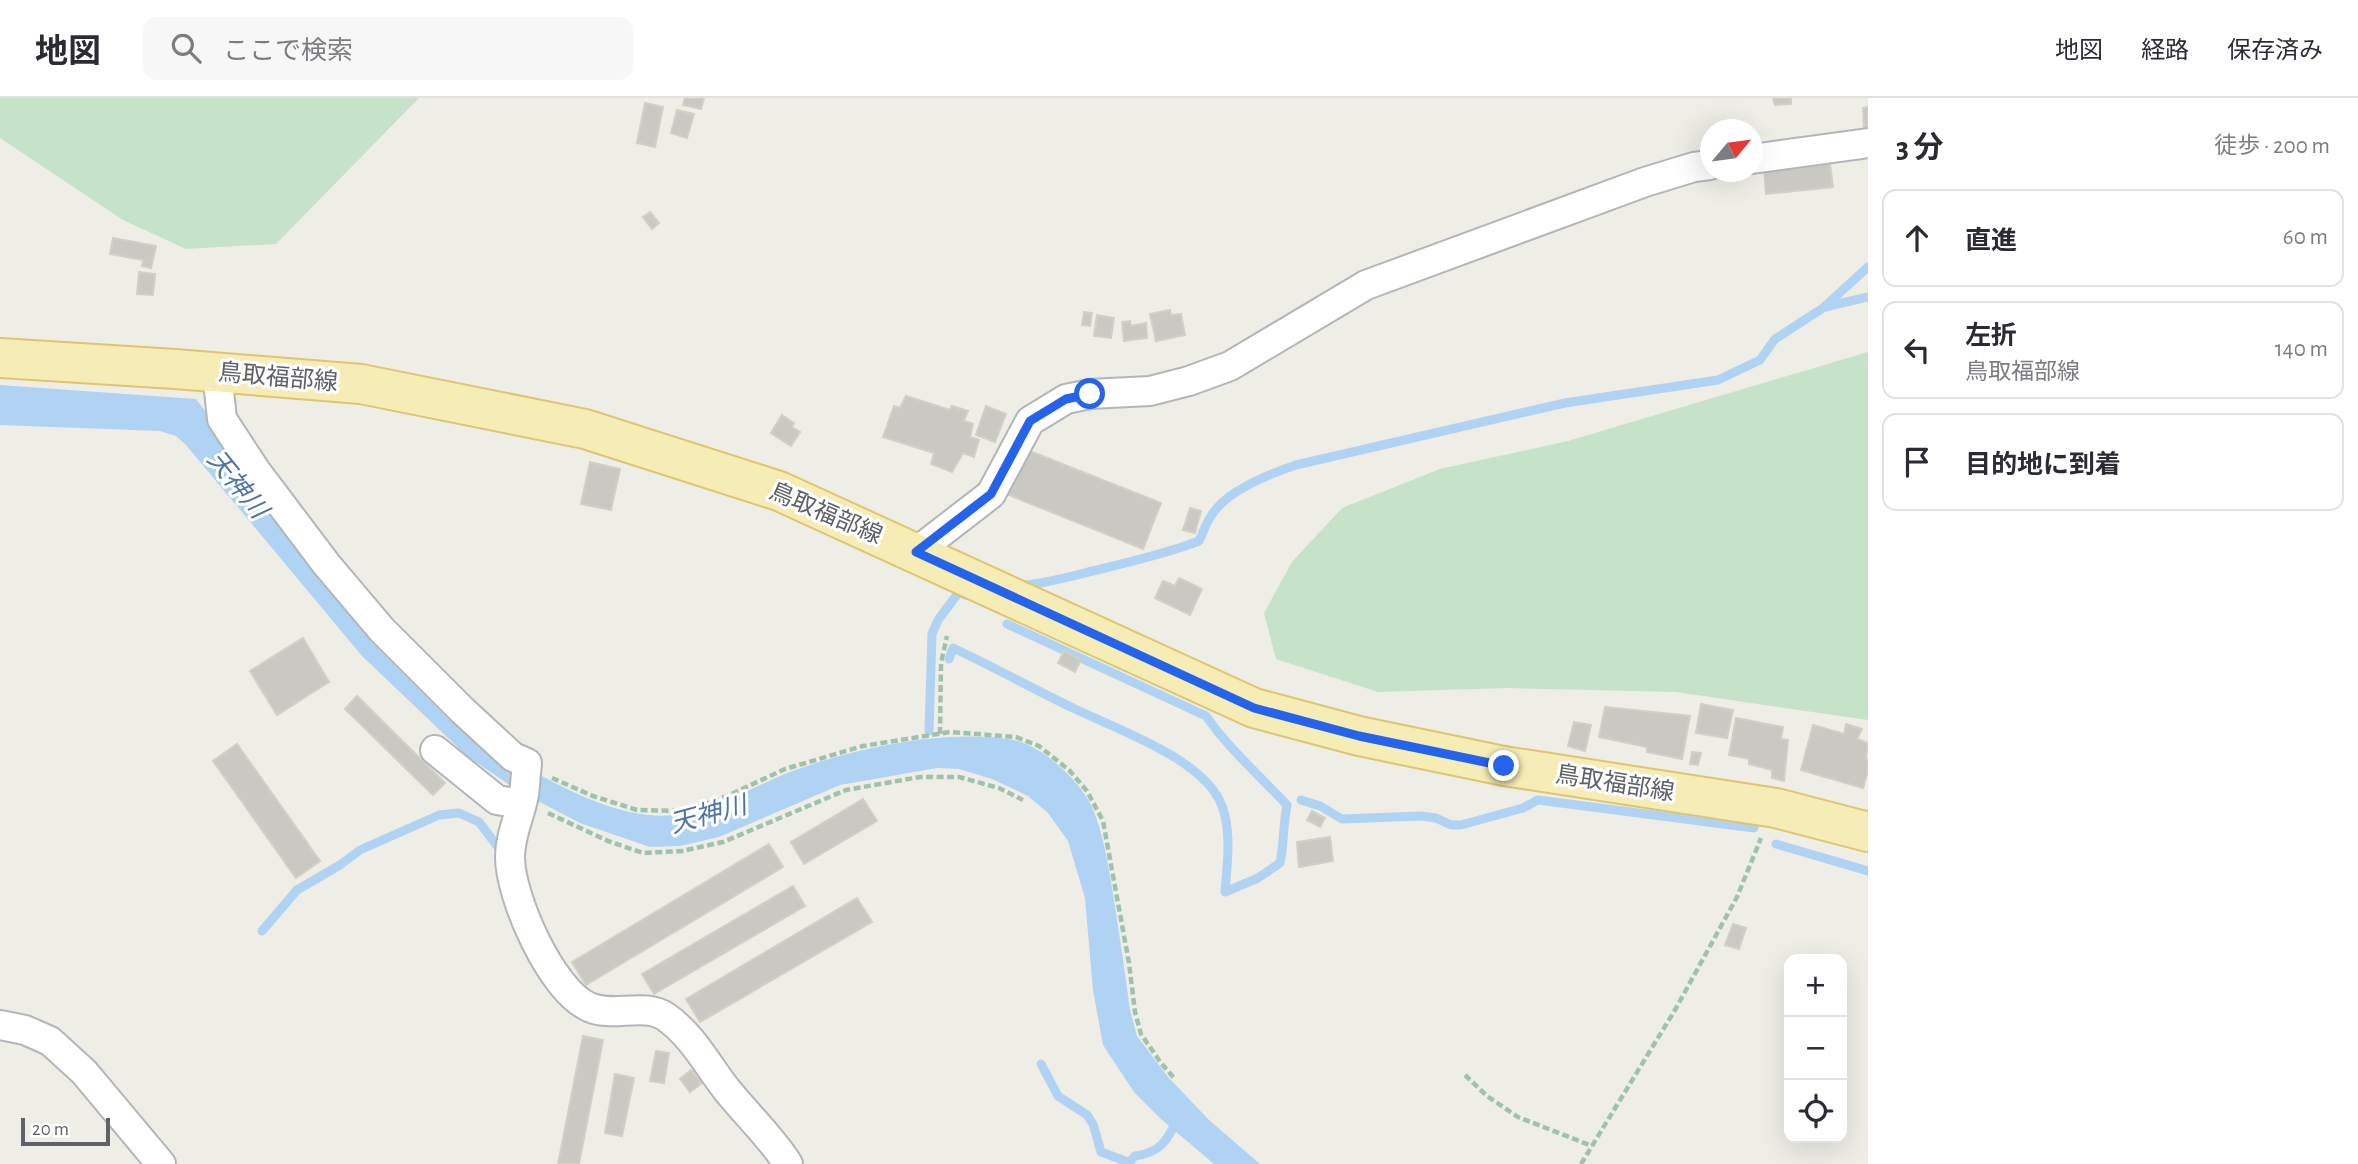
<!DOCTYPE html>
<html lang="ja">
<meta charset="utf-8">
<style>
body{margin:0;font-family:"Alegreya Sans","Noto Sans JP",sans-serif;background:#f7f7f7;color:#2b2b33}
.controls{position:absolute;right:21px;bottom:21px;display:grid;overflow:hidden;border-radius:14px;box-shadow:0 7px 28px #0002}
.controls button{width:63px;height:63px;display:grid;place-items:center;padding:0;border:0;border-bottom:2px solid #e1e1e2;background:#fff;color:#2b2b33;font:35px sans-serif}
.compass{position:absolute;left:1700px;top:21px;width:63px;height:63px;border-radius:50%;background:#fff;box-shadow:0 7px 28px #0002;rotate:61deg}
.scale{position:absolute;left:21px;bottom:18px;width:89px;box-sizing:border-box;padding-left:7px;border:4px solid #5e6165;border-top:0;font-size:19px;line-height:24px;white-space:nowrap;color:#5e6165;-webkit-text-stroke:5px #fff;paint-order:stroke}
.stop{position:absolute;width:21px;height:21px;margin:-16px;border:5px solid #2563eb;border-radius:50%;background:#fff}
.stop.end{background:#2563eb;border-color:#fff;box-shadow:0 2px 7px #0008}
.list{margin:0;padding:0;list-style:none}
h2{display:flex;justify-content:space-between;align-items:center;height:91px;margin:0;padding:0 28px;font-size:30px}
h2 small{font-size:23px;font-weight:400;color:#7c7c81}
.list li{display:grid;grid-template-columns:46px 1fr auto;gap:21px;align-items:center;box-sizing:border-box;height:98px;margin:0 14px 14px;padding:0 14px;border:2px solid #e1e1e2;border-radius:14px}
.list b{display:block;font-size:26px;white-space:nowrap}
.list p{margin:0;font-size:23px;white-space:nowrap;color:#7c7c81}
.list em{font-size:23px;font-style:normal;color:#7c7c81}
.icon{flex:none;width:38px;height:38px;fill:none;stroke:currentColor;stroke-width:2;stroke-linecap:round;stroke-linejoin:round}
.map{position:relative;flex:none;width:1868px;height:1066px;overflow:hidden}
header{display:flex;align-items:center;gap:42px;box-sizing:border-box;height:98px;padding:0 35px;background:#fff;border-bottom:2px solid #e1e1e2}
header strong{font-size:33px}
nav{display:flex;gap:38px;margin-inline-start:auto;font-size:24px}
.search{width:490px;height:63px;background:#f7f7f7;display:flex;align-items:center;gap:18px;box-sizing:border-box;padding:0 24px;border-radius:14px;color:#7c7c81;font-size:26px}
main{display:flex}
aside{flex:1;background:#fff}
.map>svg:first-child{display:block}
.green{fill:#c6e2c8}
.water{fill:#b0d3f4}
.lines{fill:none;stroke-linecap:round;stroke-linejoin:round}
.stream{stroke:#b0d3f4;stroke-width:9}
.building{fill:#cac8c3;stroke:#d2cfc5;stroke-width:2}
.street-casing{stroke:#b3b6b9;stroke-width:32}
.primary-casing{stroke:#dfc56e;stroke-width:42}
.path{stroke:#a0c2ac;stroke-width:4.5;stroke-dasharray:7 3.5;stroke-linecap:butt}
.street{stroke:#fff;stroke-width:28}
.primary{stroke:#f5edb5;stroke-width:38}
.route{stroke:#2563eb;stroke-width:9}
.labels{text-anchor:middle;stroke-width:6;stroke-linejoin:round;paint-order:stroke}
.street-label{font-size:24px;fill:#5e6165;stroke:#fff}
.water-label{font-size:26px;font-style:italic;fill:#4f74a5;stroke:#fff}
</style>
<header>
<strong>地図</strong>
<div class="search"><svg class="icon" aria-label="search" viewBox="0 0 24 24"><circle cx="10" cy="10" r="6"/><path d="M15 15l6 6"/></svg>ここで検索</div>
<nav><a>地図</a><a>経路</a><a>保存済み</a></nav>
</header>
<main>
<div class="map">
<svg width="1868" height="1066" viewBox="0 0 1868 1066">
<rect width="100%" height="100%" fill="#eeede6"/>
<path class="green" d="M0,0H419L276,146L186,151L123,122L0,40Z
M1868,254V622L1676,594L1507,590L1378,594L1276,561L1264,515L1292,464L1342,410L1440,371L1568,343Z"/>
<path class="water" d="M0,287L196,301L367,527L536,675C579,698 627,722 676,717C717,713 753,688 790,674C854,650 946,630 1014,642C1043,648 1080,683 1092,709C1104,737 1108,767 1113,796C1119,835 1125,873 1130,912L1137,938L1168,979L1209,1022L1260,1066H1214L1161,1021L1134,994L1103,947L1093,892L1085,800L1068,743L1048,715L1028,698L992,681L959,671L937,670L840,687L719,739L680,748L650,749L580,725L517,692L467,658L362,558L186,347L176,338L160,333L0,327Z"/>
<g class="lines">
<path class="stream" d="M1825,209L1868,199
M1026,487C1053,484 1079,476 1105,470C1137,462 1168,455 1199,443C1203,435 1206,425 1211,418C1226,393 1269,376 1296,367L1565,305L1718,282L1760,262L1775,241L1823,210L1868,169
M949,561L953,550C994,569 1033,591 1073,610C1116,631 1205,661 1222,708C1232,735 1227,766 1225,794L1258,780L1280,765C1284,746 1283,727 1287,707C1260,678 1229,651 1206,618L1007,526
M929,633L932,536L938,522L959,494L965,497
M1301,702L1320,708L1342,721L1420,718L1436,720L1451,727H1461L1523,710L1538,702L1754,730
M1776,746L1868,773
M262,833L297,792L340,767L360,752L439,717L459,715L479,724L501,753
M1041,966L1058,998L1087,1017L1093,1026L1101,1054L1128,1064
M1128,1066L1135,1058C1159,1055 1168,1043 1177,1021"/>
</g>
<path class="building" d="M685,0H704L701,11L683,7Z
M1773,0H1791V6L1775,7Z
M645,5L663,9L655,49L637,45Z
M1868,9V33L1864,34L1863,10Z
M677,12L694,16L687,40L671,35Z
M1830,66L1833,89L1766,96L1764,72Z
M650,114L659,125L652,131L643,119Z
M113,140L156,148L151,170L142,168L143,162L110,156Z
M139,174L155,176L153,197L137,196Z
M1170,212L1171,217L1181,216L1185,237L1156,243L1150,216Z
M1084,214L1092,215L1090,228L1082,227Z
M1097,217L1114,220L1111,240L1094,238Z
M1130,223L1131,228L1146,225L1147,240L1124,243L1122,224Z
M906,298L950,312L952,308L968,313L964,323L973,326L970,339L979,342L974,359L963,355L952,374L931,366L934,355L883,339L894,308L900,310Z
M986,308L1006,316L995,344L976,337Z
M782,317L794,325L792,329L800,334L791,348L771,335Z
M1027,352L1161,405L1143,451L1009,397Z
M590,364L620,371L611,412L581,406Z
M1190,410L1201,413L1195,435L1183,432Z
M1179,480L1202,491L1190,517L1155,500L1163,483L1175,488Z
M303,540L329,584L277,617L250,573Z
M1064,553L1081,562L1075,574L1058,565Z
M357,598L445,685L433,697L345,611Z
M1701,606L1733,612L1727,640L1696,635Z
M1605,609L1690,618L1682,661L1647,654V649L1599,639Z
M1736,620L1783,629L1781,641L1788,642L1784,683L1772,680V672L1749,666V661L1729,657Z
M1574,624L1591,627L1585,653L1568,648Z
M1846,626L1862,631L1857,641L1868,645L1866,661L1868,662V673L1863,690L1801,672L1813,627L1844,636Z
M237,646L320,763L296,780L213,663Z
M1692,654L1701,655L1698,667L1690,666Z
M863,701L877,723L804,766L791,744Z
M1312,713L1325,720L1320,729L1307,722Z
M1330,739L1333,763L1299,769L1297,744Z
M769,746L783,769L586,887L572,864Z
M793,788L805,808L654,896L642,876Z
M857,800L872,824L700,924L686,901Z
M1733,826L1746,830L1739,851L1725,847Z
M583,938L603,942L579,1066H558Z
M656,953L669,955L664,985L650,983Z
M691,972L702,985L690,994L680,981Z
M615,976L634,980L622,1038L605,1035Z"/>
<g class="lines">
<defs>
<path id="street" d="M1752,61L1868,45
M217,274L222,321L256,373L327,467L382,532L462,612L513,659L527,665C526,676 525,687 524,697C520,718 510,737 510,759C510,799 551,892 589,909C612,920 645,904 666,919C693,938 708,968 727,992C747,1017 771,1039 788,1066
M916,454L991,396L1030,323L1066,301L1090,296L1150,293L1189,283L1230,268L1366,187L1645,84L1694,69L1710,67
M435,652L497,702L521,706
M0,927L25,932L50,943L84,974L161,1066"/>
<path id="primary" d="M0,260L175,271L361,286L585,331L779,393L1254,610L1359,638L1504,668L1776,710L1868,734"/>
</defs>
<use href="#street" class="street-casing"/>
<use href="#primary" class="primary-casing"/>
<path class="path" d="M940,636L941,565L947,538
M552,680L593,698L637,712L685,713L727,698L785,671L863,648L950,634L1016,639L1039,648L1069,672L1087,693L1103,723L1129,865L1135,914L1141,936L1161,965L1175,981
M548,715L608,743L643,755L682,753L723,744L846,692L920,679H959L999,690L1023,702
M1465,977L1487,998L1518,1019L1592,1048
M1581,1066L1675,912L1737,799L1761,740"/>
<use href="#street" class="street"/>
<use href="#primary" class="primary"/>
</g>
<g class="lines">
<path class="route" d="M1090,296L1066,301L1030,323L991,396L916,454L1254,610L1359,638L1504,668"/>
</g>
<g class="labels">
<g class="street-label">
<text transform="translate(278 279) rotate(5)" y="8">鳥取福部線</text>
<text transform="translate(826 415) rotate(23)" y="8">鳥取福部線</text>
<text transform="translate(1615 685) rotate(9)" y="8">鳥取福部線</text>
</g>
<g class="water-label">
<text transform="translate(238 386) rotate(51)" y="9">天神川</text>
<text transform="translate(708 716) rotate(-15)" y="9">天神川</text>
</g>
</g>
</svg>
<div class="controls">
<button>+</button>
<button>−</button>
<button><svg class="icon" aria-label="locate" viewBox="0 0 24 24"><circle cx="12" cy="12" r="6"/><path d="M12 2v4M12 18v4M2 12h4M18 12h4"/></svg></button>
</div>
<svg class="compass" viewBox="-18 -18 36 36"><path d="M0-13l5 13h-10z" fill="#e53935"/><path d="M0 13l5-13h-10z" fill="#7c7c81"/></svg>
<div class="scale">20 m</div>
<div class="stop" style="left:1090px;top:296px"></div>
<div class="stop end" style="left:1504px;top:668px"></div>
</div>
<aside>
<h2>3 分<small>徒歩 · 200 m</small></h2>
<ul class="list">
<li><svg class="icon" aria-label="ahead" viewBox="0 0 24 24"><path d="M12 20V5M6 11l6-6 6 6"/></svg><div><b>直進</b></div><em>60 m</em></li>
<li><svg class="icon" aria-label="left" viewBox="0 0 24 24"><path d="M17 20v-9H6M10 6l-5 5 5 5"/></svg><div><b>左折</b><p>鳥取福部線</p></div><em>140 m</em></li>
<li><svg class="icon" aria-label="arrive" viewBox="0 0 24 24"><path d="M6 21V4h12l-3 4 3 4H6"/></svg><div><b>目的地に到着</b></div></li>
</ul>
</aside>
</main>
